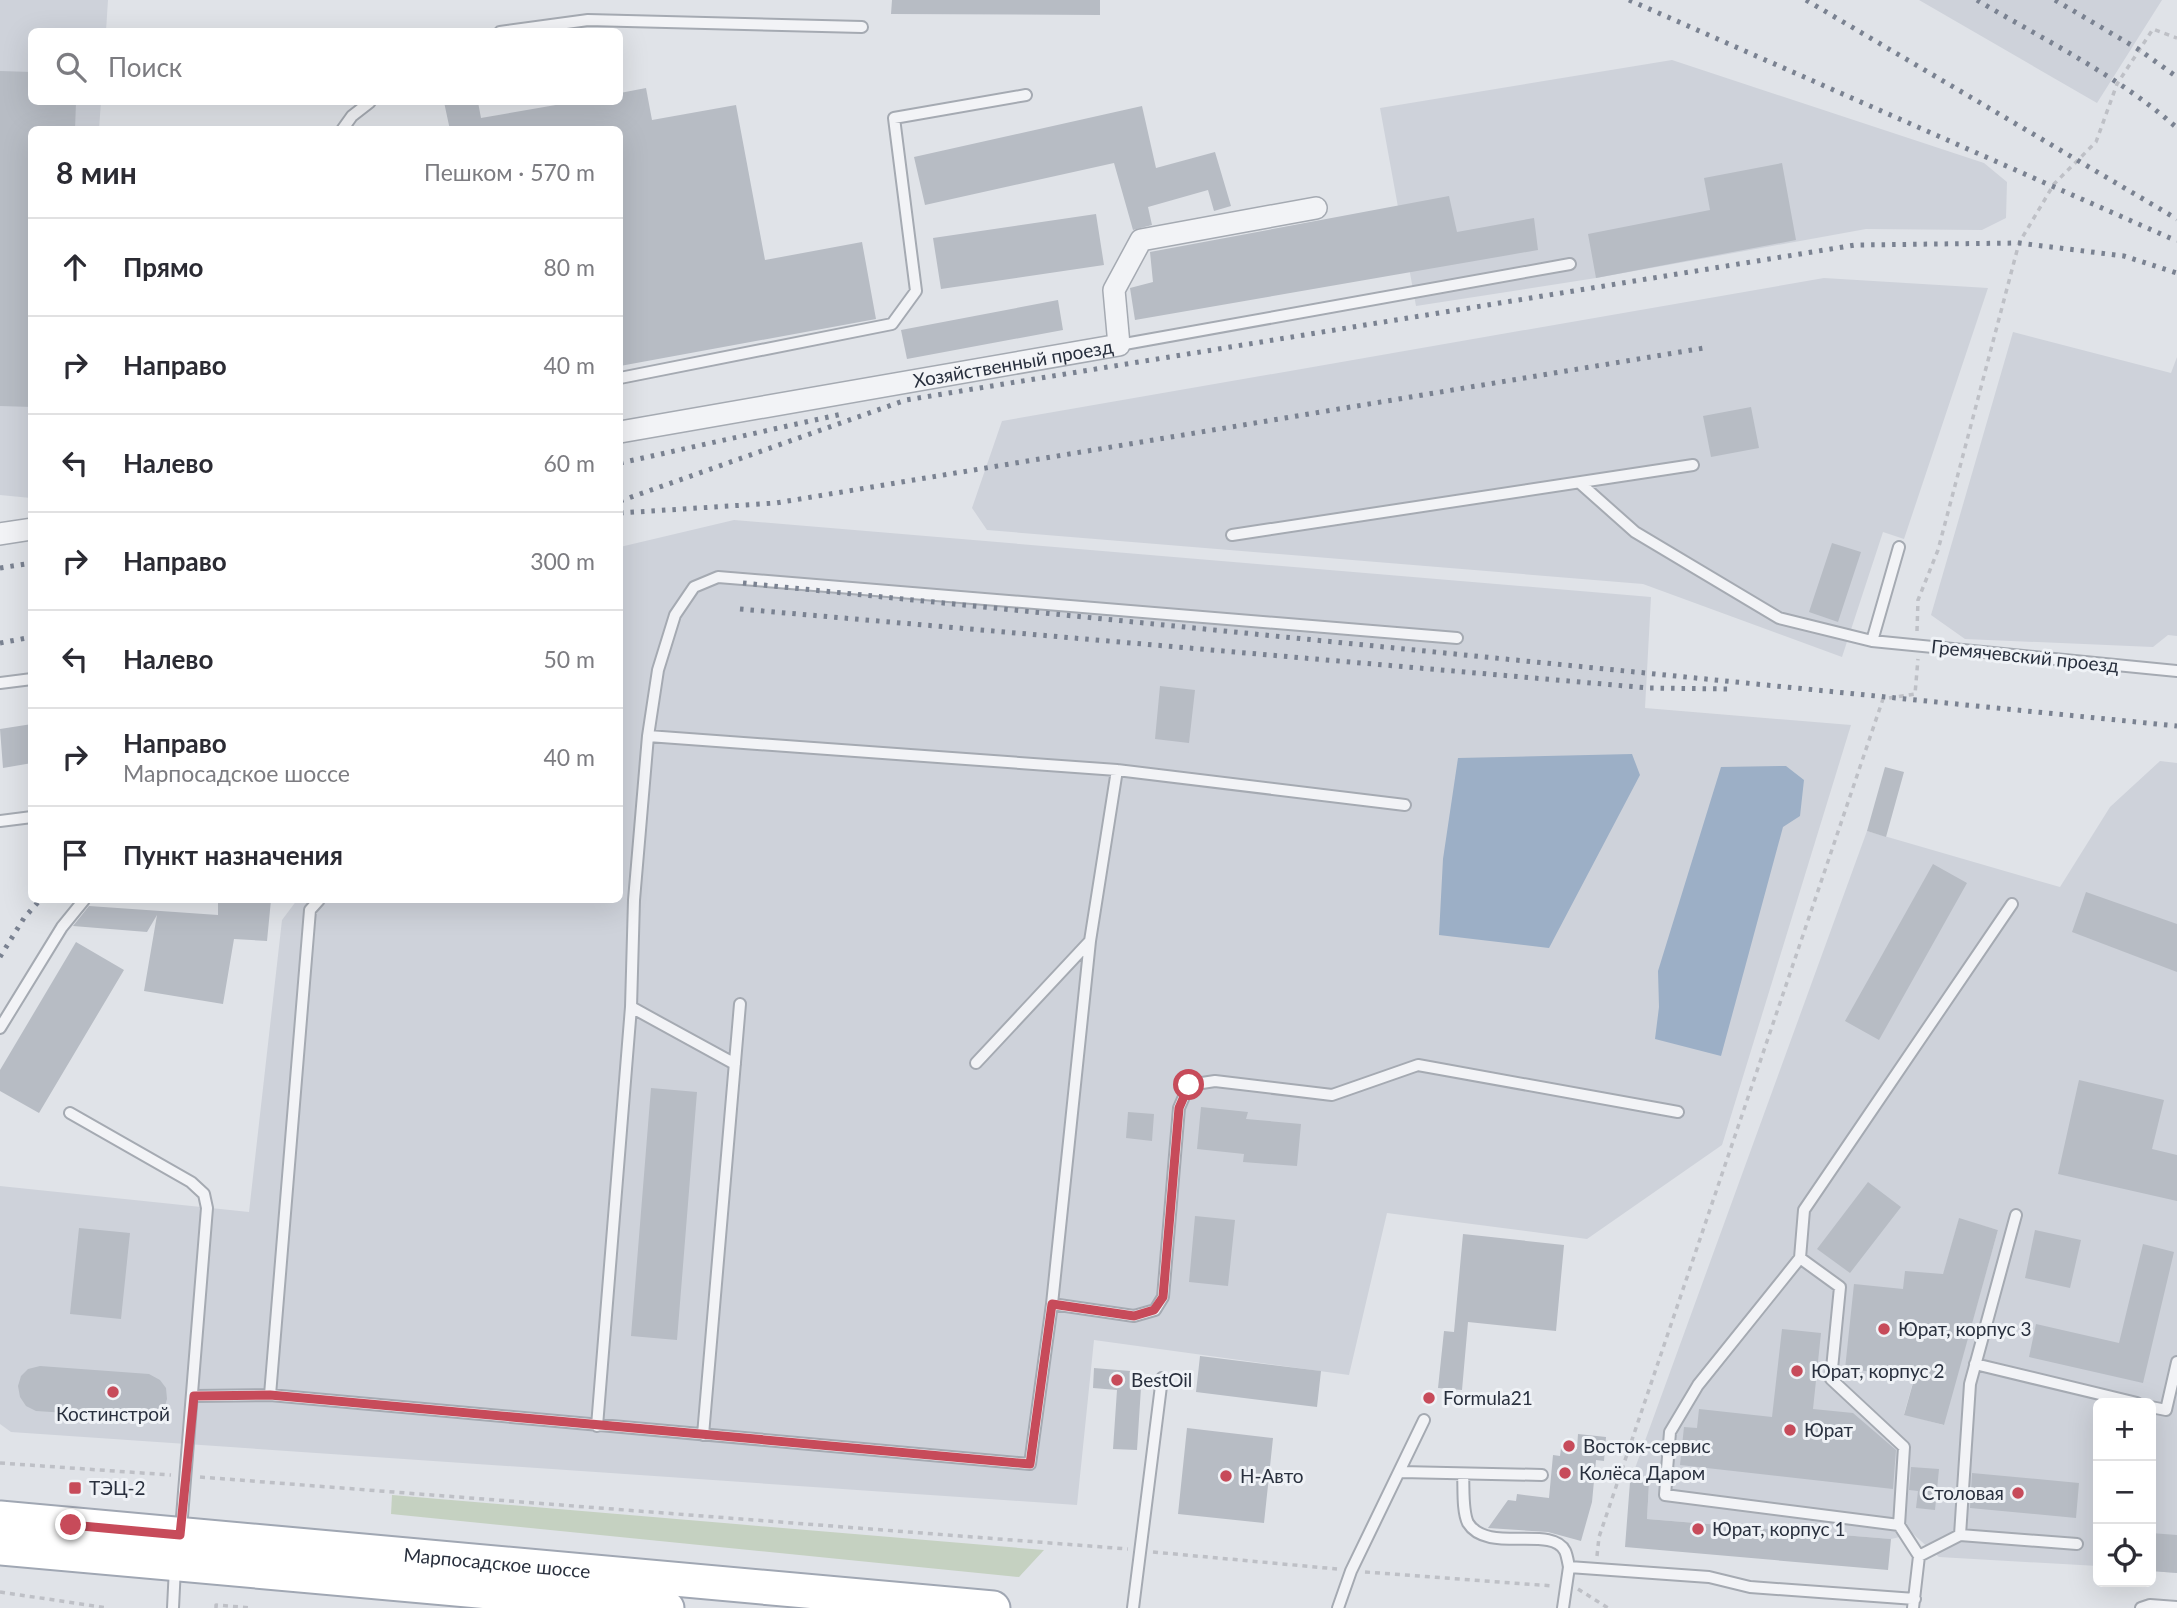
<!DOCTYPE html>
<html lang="ru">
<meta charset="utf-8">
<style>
body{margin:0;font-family:Lato,sans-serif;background:#f7f7f7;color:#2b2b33}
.controls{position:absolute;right:21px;bottom:21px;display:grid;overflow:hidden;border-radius:10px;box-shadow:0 7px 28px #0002}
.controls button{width:63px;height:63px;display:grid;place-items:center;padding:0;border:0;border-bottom:2px solid #e1e1e2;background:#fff;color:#2b2b33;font:35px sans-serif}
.stop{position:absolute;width:21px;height:21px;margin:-16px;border:5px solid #c74b5a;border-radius:50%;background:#fff}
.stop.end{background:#c74b5a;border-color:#fff;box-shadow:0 2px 7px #0008}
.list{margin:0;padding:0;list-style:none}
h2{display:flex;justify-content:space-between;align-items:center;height:91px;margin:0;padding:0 28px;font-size:30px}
h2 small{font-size:23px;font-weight:400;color:#7c7c81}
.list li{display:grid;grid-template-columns:46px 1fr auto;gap:21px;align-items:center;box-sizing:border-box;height:98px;padding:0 28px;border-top:2px solid #e1e1e2}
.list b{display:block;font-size:26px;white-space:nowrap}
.list p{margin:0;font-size:23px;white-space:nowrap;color:#7c7c81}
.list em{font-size:23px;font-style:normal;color:#7c7c81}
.icon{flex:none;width:38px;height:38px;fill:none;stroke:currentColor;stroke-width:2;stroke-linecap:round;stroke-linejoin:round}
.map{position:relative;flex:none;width:2177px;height:1608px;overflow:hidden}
.search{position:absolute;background:#fff;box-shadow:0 7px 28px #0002;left:28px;top:28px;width:595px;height:77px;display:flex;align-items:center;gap:18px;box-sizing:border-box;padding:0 24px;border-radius:10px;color:#7c7c81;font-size:26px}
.panel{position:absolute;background:#fff;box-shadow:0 7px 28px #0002;left:28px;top:126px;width:595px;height:777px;border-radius:10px}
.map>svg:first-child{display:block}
.built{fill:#ced2da;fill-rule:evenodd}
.green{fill:#c5d1c1}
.water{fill:#9cafc6}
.building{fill:#b7bcc4}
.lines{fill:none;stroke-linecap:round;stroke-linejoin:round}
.lane-casing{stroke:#a5aab2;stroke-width:14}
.street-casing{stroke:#a5aab2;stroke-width:24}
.primary-casing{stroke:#a0a7b3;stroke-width:37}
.path{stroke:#bec0c6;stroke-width:3.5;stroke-dasharray:5 5;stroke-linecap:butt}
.lane{stroke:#f2f3f6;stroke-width:10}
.street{stroke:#f2f3f6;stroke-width:21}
.primary{stroke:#fff;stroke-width:33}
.rail{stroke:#7a8291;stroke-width:5;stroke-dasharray:3.5 7;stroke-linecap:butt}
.route{stroke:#c74b5a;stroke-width:9}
.poi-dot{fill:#c74b5a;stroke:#eff2f6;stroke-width:2.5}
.labels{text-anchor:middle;stroke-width:6;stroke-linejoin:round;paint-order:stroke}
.street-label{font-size:19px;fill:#29303e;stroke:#eff2f6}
.poi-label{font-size:19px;fill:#29303e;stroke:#eff2f6;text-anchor:start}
</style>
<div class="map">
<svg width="2177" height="1608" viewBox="0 0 2177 1608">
<rect width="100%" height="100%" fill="#e0e3e8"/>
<path class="built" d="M0,0H108L106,31L32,32V102H101L99,129L32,130L31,498L0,495Z
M1919,0H2162L2097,103Z
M1672,60L1984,163L2007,182L2006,218L1982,230L1866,229L1596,278L1416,306L1380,108Z
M1824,278L1988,288L1904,539L1883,532L1842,657L1643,584L987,530L972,508L1002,421Z
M2013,332L2171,373L2177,357V636L2168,635L2153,647L1965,639L1931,615Z
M734,520L1651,597L1645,708L1851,725L1722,1145L1587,1239L1387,1213L1349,1375L1094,1340L1077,1505L11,1432L0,1424V1186L249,1212L282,920L297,900H620V547Z
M2160,761L2177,763V1573L2151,1571V1403H2098V1566L1939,1557L1913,1534L1891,1539L1647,1519L1649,1483L1630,1482L1867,831L2060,887L2110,807ZM1959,1219L1998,1230L1943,1425L1904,1414Z"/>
<path class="green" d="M392,1495L1044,1550L1019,1577L391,1514Z"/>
<path class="water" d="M1632,754L1640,775L1549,948L1439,935L1443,859L1458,758Z
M1786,766L1804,780L1800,816L1783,827L1721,1056L1655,1039L1659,1007L1658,971L1721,767Z"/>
<path class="building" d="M892,0H1100V15L891,14Z
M0,71L32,72V102H76L75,130H32V407L0,406Z
M646,88L652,120L736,105L765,260L862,242L876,319L620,366V130H450L444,102H478L481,118L573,102H620V93Z
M1142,106L1156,168L1215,152L1231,206L1214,211L1208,190L1148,207L1152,225L1133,230L1114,163L925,205L914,157Z
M1782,163L1796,240L1596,278L1588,234L1710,210L1704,178Z
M1449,196L1457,232L1534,218L1538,250L1135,320L1130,288L1153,282L1150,252Z
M1096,214L1104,265L941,289L933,238Z
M1058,300L1063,330L907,359L901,330Z
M1751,407L1759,448L1711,457L1703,416Z
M1832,543L1861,552L1838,622L1809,612Z
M1160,686L1195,690L1189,743L1155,739Z
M32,724V763L3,768L0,729Z
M1885,767L1904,772L1886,837L1867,831Z
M1933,864L1967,883L1879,1040L1845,1021Z
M2086,892L2177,924V972L2072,932Z
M218,900H271L267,941L234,939L223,1004L144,991L157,915L147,932L73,926L89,906L218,915Z
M76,942L124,970L39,1113L0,1091V1070Z
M2079,1080L2164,1100L2152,1149L2177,1155V1201L2058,1174Z
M651,1088L697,1092L677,1340L631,1336Z
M1201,1107L1248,1112L1246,1119L1301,1124L1297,1166L1243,1162L1244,1154L1197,1149Z
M1128,1112L1154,1114L1152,1141L1126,1138Z
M1868,1182L1901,1207L1850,1273L1817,1249Z
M1195,1216L1235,1220L1228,1286L1189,1282Z
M1959,1218L1998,1230L1944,1425L1904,1415L1915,1376L1845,1369L1854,1284L1903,1289L1905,1271L1943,1274Z
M79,1228L130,1233L121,1319L70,1314Z
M2035,1230L2081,1240L2070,1288L2025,1278Z
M1463,1234L1564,1245L1556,1331L1468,1322L1462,1390L1438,1388L1444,1331L1454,1332Z
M2143,1244L2174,1252L2143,1383L2029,1357L2036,1324L2119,1343Z
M1782,1329L1821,1333L1813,1409L1853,1413L1896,1450L1893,1489L1680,1465L1684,1427L1697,1428L1699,1409L1772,1417Z
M1200,1356L1321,1371L1317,1407L1196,1392Z
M40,1366L149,1374L160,1380L166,1388L167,1399L164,1409L156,1416L144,1418L36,1411L26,1406L20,1397L18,1386L21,1376L28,1369Z
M1094,1368L1142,1372L1137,1450L1113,1449L1117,1390L1093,1388Z
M1187,1428L1273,1438L1264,1523L1178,1514Z
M1578,1434L1606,1437L1604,1461L1596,1460L1592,1502L1581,1541L1548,1532L1488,1528L1508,1500L1516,1501L1517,1494L1549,1498L1553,1455L1560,1456L1561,1448L1577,1449Z
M1911,1467L1939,1469L1935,1510L1916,1508L1918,1491L1909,1490Z
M1972,1473L2079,1483L2076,1518L1970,1508Z
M1630,1482L1649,1483L1647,1519L1891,1539L1888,1570L1625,1547Z
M2151,1533L2177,1535V1573L2151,1571Z"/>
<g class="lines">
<defs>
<path id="lane" d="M500,32L588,20L862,27
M342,130L352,116L370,102
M1119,345L1570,264
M620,378L892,324L916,291L894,118L1026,95
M1581,484L1635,532L1779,618L1872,641L2177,671
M1232,535L1693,465
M1872,641L1899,547
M0,683L32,679
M648,736L1117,770L1405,805
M0,821L32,817
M631,1007L735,1064
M0,1028L62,927L84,900
M976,1063L1090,941
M70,1113L191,1182L204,1194L207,1208L181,1529
M1800,1258L1840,1287L1831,1379L1904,1447L1899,1525
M1052,1304L1134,1316L1155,1310L1163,1297L1179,1108L1189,1085L1215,1081L1332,1095L1418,1065L1678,1112
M1975,1364L2137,1403
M270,1395L310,910L319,900
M194,1396L270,1395L1030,1464L1052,1304L1090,941L1117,770
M2151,1407L2166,1410L2177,1362
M597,1426L631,1007L634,900L648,736L658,670L675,615L694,587L718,577L1457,638
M703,1435L740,1004
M1401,1472L1542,1475
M1463,1474C1464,1487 1462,1511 1468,1523C1487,1554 1552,1525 1565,1551C1567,1555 1568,1562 1569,1567
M1960,1535L1970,1384L2016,1215
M1919,1556L1899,1525L1665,1495L1670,1432L1698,1385L1800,1258L1804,1210L2012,904
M173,1608L175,1567
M1133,1608L1162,1378
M1338,1608L1351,1571L1424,1420
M1563,1608L1569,1567L1709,1577L1750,1587L1915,1599
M1913,1608L1919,1556L1960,1535L2077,1544
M2141,1608L2150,1605L2177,1607"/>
<g id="street">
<path id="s1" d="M620,432L1119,345L1114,290L1141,240L1316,208"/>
<path d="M0,534L32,529"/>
</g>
<g id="primary">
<path id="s2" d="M0,1518L993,1608"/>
<path d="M0,1548L667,1608"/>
</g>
</defs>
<use href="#lane" class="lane-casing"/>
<use href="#street" class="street-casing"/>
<use href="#primary" class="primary-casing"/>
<path class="path" d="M1917,631L1918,600L1938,550L2019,243L2054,184L2096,142L2117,84L2153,29L2177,38
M0,1463L171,1475
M200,1477L1128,1549
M1153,1552L1337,1569
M1597,1556L1599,1537L1883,699L1915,694L1918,659
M1365,1572L1553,1586
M1578,1589L1608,1608
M0,1592L108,1608
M216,1608V1605L252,1608"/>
<use href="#lane" class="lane"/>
<use href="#street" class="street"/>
<use href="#primary" class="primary"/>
<path class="rail" d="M1629,0L2177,241
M1806,0L2177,219
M1977,0C2044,40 2119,76 2177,128
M2055,0L2138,49L2177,77
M620,463L842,414
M620,501L906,400L1855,245L2019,243L2124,256L2177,273
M620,513L776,503L1704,348
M0,568L32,563
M743,583L2177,726
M740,609L1649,688L1729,689
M0,643L32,637
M0,957L24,918L40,900"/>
</g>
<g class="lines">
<path class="route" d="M71,1525L180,1535L194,1396L270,1395L1030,1464L1052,1304L1134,1316L1154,1310L1163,1297L1179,1108L1189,1085"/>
</g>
<g class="poi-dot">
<circle cx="1884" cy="1329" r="7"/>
<circle cx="1797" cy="1371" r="7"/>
<circle cx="1117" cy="1380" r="7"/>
<circle cx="113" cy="1392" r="7"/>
<circle cx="1429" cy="1398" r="7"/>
<circle cx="1790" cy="1430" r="7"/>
<circle cx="1569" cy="1446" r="7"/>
<circle cx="1565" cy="1473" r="7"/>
<circle cx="1226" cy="1476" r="7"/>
<rect x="68" y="1481" width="14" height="14" rx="3.5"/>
<circle cx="2018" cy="1493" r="7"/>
<circle cx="1698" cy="1529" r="7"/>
</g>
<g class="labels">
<g class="street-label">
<text dy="7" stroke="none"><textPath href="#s1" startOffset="399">Хозяйственный проезд</textPath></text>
<text transform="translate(2025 656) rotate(6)" y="7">Гремячевский проезд</text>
<text dy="7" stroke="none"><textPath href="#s2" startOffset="499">Марпосадское шоссе</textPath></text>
</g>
<g class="poi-label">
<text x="1898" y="1336">Юрат, корпус 3</text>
<text x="1811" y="1378">Юрат, корпус 2</text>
<text x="1131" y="1387">BestOil</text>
<text x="1443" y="1405">Formula21</text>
<text x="113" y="1421" text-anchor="middle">Костинстрой</text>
<text x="1804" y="1437">Юрат</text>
<text x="1583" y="1453">Восток-сервис</text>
<text x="1579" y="1480">Колёса Даром</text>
<text x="1240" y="1483">Н-Авто</text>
<text x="89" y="1495">ТЭЦ-2</text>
<text x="2004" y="1500" text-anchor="end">Столовая</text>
<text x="1712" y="1536">Юрат, корпус 1</text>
</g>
</g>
</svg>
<div class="controls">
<button>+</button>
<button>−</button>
<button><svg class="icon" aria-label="locate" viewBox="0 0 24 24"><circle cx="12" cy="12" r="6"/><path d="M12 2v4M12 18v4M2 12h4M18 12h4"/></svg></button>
</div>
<div class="stop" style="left:1189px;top:1085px"></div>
<div class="stop end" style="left:71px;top:1525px"></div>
<div class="search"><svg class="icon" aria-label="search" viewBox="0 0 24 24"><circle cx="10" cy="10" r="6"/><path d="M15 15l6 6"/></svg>Поиск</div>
<section class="panel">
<h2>8 мин<small>Пешком · 570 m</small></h2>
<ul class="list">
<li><svg class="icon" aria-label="ahead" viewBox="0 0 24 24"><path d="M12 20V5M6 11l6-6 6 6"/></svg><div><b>Прямо</b></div><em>80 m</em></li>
<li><svg class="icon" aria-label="right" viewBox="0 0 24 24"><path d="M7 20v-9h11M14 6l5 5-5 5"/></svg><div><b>Направо</b></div><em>40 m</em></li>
<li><svg class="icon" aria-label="left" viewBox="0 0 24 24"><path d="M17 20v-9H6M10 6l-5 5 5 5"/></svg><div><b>Налево</b></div><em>60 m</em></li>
<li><svg class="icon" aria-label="right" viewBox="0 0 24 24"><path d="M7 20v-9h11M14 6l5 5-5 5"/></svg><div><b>Направо</b></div><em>300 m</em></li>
<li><svg class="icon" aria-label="left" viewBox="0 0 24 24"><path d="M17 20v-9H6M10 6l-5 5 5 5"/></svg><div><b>Налево</b></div><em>50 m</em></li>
<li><svg class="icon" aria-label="right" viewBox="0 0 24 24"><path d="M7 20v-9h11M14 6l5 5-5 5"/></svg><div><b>Направо</b><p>Марпосадское шоссе</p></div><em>40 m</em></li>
<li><svg class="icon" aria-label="arrive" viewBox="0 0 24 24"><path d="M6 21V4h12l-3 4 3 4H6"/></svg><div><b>Пункт назначения</b></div></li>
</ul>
</section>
</div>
